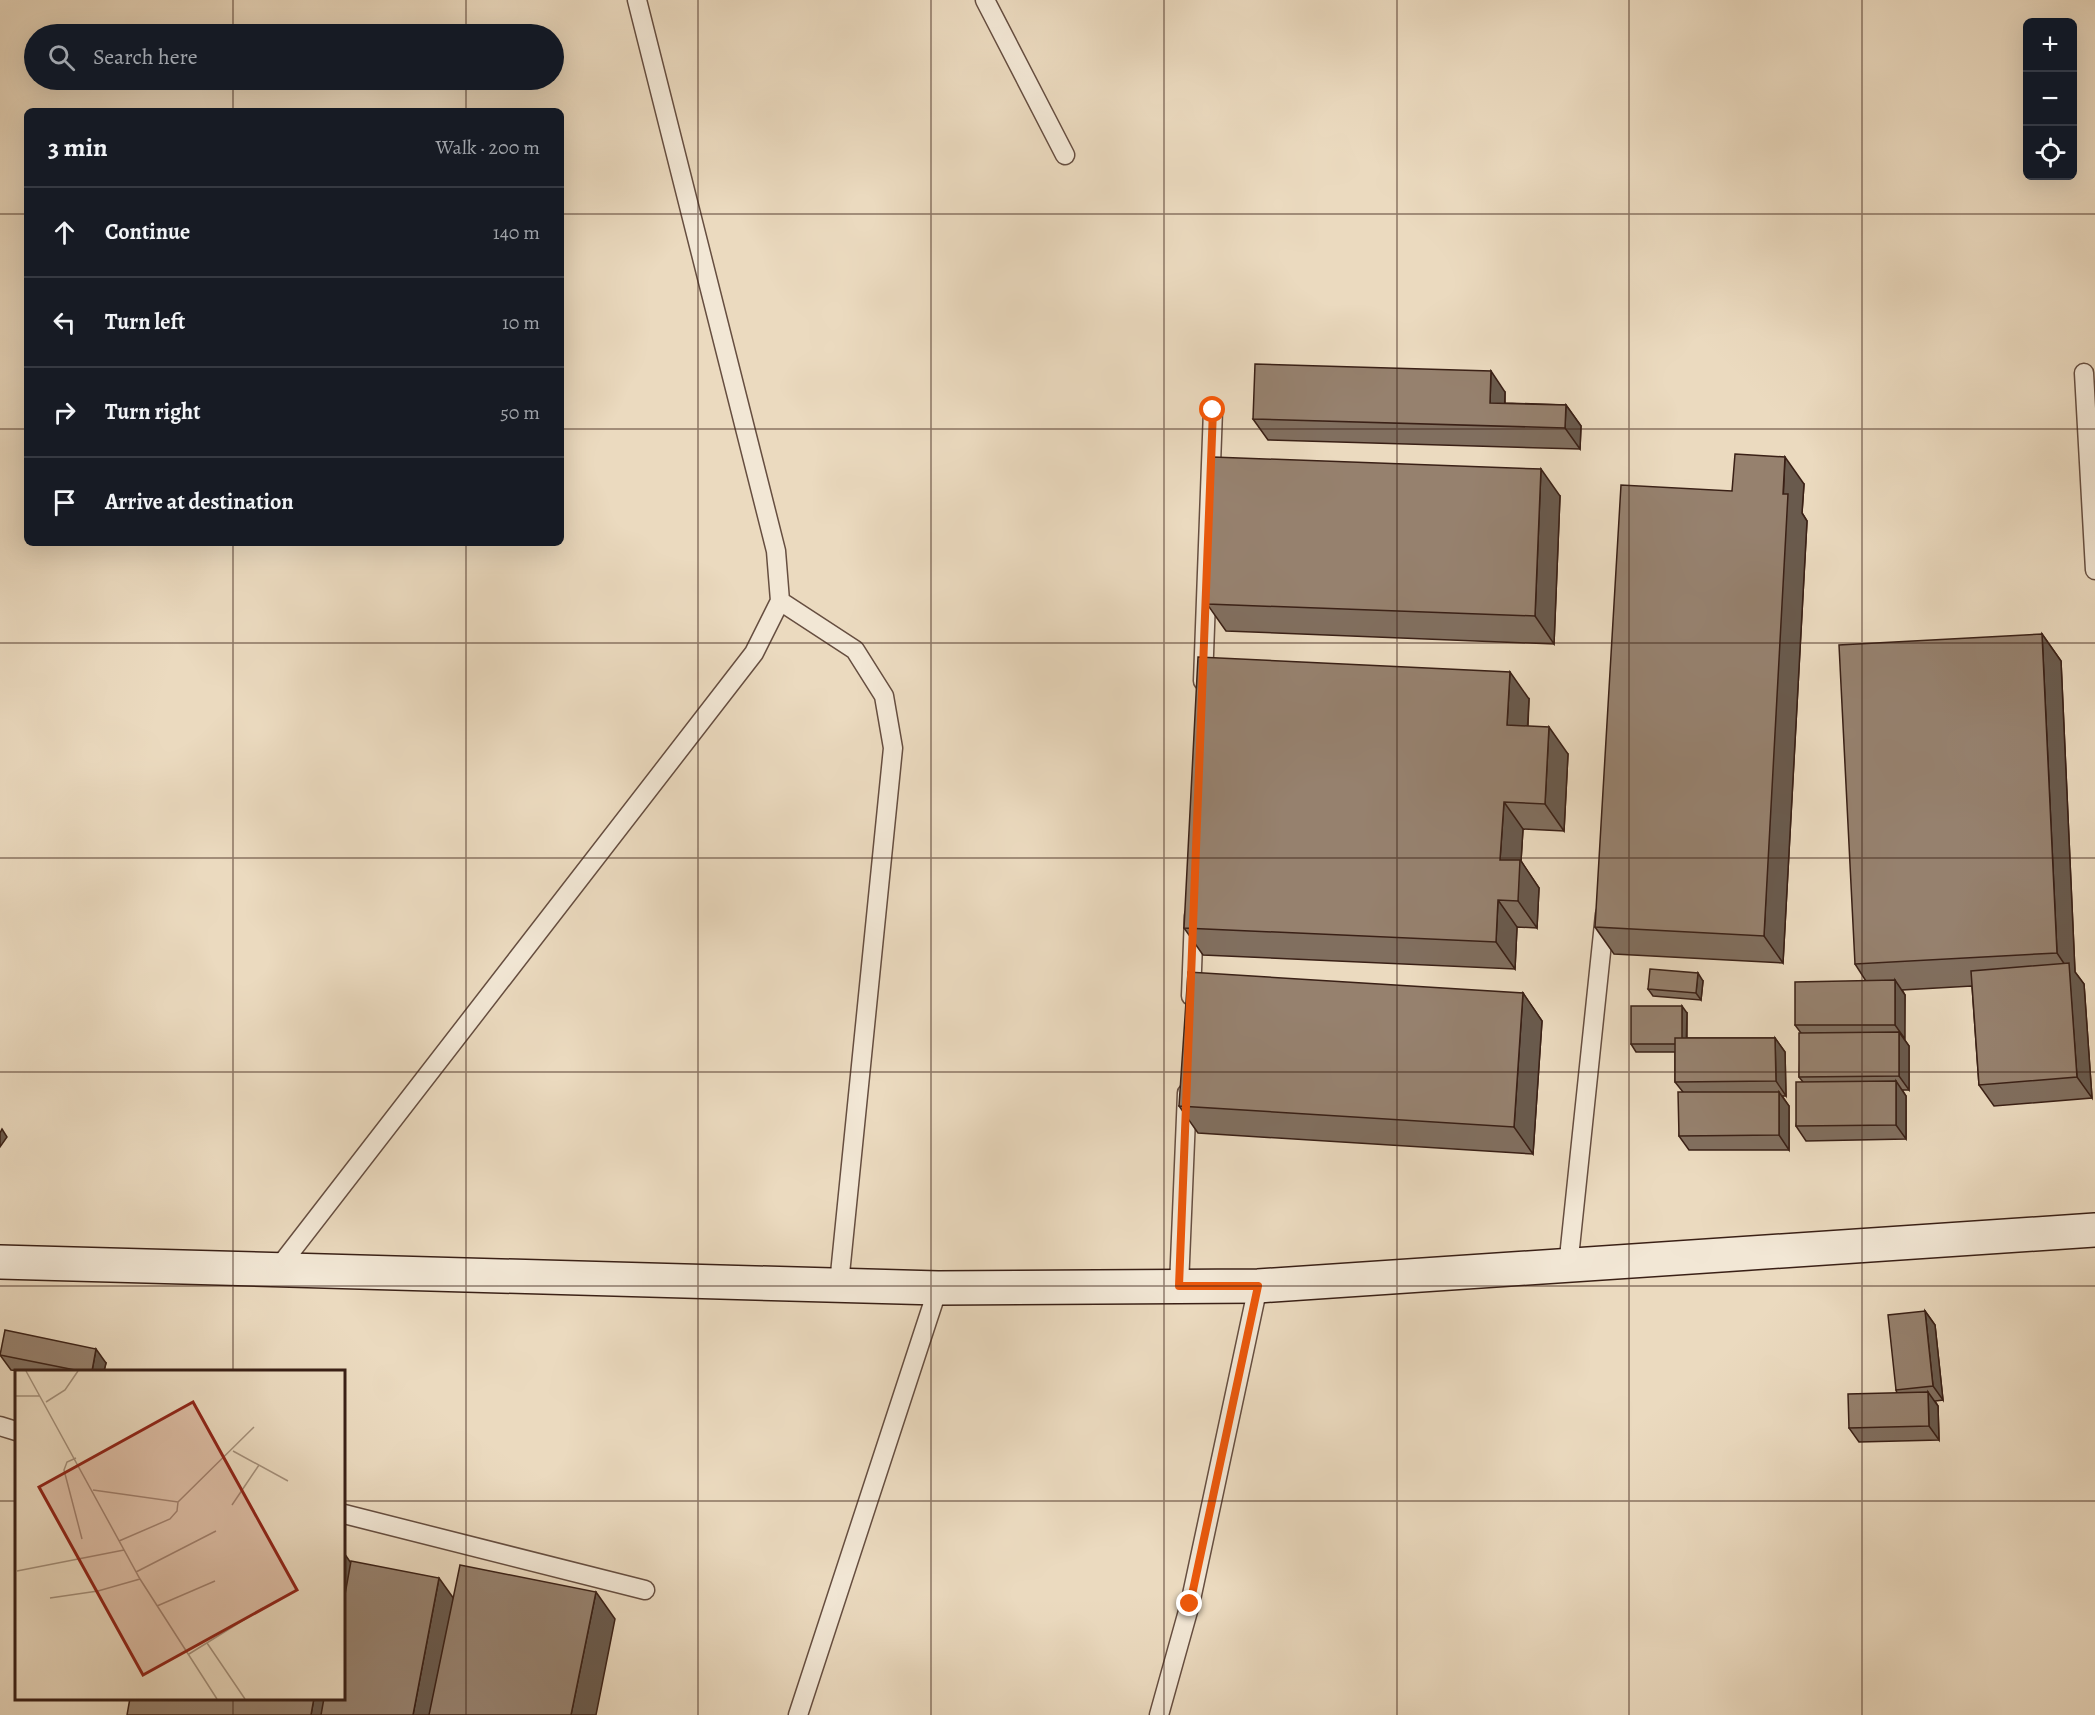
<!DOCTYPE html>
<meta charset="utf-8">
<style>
body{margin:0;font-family:Alegreya,serif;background:#242831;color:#f1f3f6}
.controls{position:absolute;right:18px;top:18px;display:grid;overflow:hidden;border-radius:9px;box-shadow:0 6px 24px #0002}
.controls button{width:54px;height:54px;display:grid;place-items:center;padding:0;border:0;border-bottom:2px solid #363941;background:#171b24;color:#f1f3f6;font:30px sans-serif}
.stop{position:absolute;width:18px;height:18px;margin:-14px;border:4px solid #ea580c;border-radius:50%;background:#fff}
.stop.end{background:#ea580c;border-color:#fff;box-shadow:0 2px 6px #0008}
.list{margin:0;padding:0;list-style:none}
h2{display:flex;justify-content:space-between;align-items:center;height:78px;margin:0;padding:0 24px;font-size:26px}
h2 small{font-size:20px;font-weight:400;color:#9ea1a6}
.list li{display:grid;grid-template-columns:39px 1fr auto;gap:18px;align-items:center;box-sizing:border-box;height:90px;padding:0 24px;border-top:2px solid #363941}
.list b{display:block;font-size:22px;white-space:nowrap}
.list em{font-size:20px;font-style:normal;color:#9ea1a6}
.icon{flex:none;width:33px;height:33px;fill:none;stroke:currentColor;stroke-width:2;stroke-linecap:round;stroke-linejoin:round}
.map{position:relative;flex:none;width:2095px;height:1715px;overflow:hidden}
.search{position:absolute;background:#171b24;box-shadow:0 6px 24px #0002;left:24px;top:24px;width:540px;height:66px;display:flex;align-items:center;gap:15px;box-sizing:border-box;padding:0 21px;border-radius:33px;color:#9ea1a6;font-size:22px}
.panel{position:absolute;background:#171b24;box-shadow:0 6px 24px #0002;left:24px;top:108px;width:540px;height:438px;border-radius:9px}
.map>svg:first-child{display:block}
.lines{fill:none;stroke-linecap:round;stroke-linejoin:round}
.lane-casing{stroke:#664e40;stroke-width:21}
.secondary-casing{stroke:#3a2016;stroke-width:36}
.lane{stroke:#f2e7d5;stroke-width:18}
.secondary{stroke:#f2e7d5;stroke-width:33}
.wall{fill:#816f5f;stroke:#3a2016;stroke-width:1.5}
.shaded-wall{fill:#695a4d;stroke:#3a2016;stroke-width:1.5}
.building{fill:#96816e;stroke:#3a2016;stroke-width:1.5}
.route{stroke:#ea580c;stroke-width:8}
.grid{fill:none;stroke:#3a2016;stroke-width:1.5;stroke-opacity:0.55}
.inset-road{fill:none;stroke:#a4907b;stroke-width:1.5}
.view{fill:#8f2418;fill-opacity:0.15;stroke:#8f2418;stroke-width:3}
.inset-edge{fill:none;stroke:#3a2016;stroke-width:3}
</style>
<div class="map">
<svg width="2095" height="1715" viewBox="0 0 2095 1715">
<rect width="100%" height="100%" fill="#ebdabf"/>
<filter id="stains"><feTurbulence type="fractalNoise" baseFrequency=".00333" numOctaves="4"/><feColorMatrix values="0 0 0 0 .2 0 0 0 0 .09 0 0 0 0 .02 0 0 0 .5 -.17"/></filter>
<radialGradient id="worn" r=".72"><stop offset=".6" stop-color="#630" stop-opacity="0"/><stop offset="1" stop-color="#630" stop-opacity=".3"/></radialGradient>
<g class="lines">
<defs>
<path id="lane" d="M985,0L1065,155
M2084,373L2095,570
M780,601L855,650L884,696L893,748L839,1284
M1203,681L1213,410
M1191,996L1194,916
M279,1267L754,653L780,601L776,551L637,0
M1568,1267L1605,914
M1179,1286L1187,1093
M0,1426L16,1431
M344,1514L645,1590
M798,1715L938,1288
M1159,1715L1190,1604L1258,1286"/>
<path id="secondary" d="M0,1262L938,1288L1258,1286L2095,1230"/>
</defs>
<use href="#lane" class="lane-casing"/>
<use href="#secondary" class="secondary-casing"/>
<use href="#lane" class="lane"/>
<use href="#secondary" class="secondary"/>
</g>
<path class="wall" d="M1505,392V403L1566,405L1581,426L1580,449L1268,440L1253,419Z
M1804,484L1802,513L1807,521L1783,963L1614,954L1595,927L1732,491Z
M1560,496L1554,644L1226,631L1207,604Z
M2042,634L2061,661L2075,972L2084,984L2092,1098L1994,1106L1979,1085L1972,986L1902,990L1905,995L1904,1039L1909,1046V1090H1902L1906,1096V1139L1806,1141L1796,1126L1803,1082L1799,1077L1801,1033L1795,1025L1866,981L1855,964Z
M1529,699L1528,726L1568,754L1564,831L1523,829L1521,861L1539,888L1537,928L1517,927L1515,969L1203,955L1184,928Z
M1703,981L1701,1000L1653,996L1648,989Z
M1523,993L1542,1021L1533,1154L1198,1133L1179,1106Z
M1687,1013V1038H1775L1785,1052L1786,1096H1782L1789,1106V1150H1689L1679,1136L1683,1092L1675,1082V1052H1636L1631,1044Z
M1925,1311L1935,1325L1943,1400L1935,1401L1938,1406L1939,1440L1859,1442L1849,1428L1897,1393L1896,1390Z
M0,1355L106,1363L104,1371H19L11,1370Z"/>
<path class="shaded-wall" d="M1491,371L1505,392L1504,424L1490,403Z
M1566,405L1581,426L1580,449L1565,428Z
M1785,457L1804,484L1802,513L1807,521L1783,963L1764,936Z
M1541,469L1560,496L1554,644L1535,616Z
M2042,634L2061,661L2075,972L2084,984L2092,1098L2077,1077L2069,971L2057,953Z
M1510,672L1529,699L1526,753L1507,725Z
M1549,727L1568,754L1564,831L1545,804Z
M1504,802L1523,829L1521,861L1539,888L1537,928L1518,901L1500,860Z
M1498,900L1517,927L1515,969L1496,942Z
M1698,973L1703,981L1701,1000L1696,993Z
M1895,980L1905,995V1039L1895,1025Z
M1523,993L1542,1021L1533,1154L1514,1127Z
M1682,1006L1687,1013L1686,1052L1681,1044Z
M1899,1032L1909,1046V1090L1899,1076Z
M1775,1038L1785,1052L1786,1096L1776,1081Z
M1896,1081L1906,1096V1139L1896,1125Z
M1779,1092L1789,1106V1150L1779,1135Z
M2,1129L7,1137L0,1147V1133Z
M1925,1311L1935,1325L1943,1400L1933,1386Z
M96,1349L106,1363L104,1371H92Z
M1928,1392L1938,1406L1939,1440L1929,1426Z
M344,1553L362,1579L344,1673Z
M439,1578L454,1599L431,1715H413Z
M596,1592L615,1619L596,1715H571Z
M314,1698H338L335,1715H311Z"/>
<path class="building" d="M1255,364L1491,371L1490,403L1566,405L1565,428L1253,419Z
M1735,454L1785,457L1783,494H1788L1764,936L1595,927L1621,485L1732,491Z
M1213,457L1541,469L1535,616L1207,604Z
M2042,634L2057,953L1855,964L1839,645Z
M1198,657L1510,672L1507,725L1549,727L1545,804L1504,802L1500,860H1520L1518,901L1498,900L1496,942L1184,928Z
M2069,963L2077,1077L1979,1085L1971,971Z
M1650,969L1698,973L1696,993L1648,989Z
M1188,972L1523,993L1514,1127L1179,1106Z
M1895,980V1025H1795V982Z
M1631,1006H1682V1038H1675V1044H1631Z
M1899,1032V1076L1799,1077V1033Z
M1675,1038H1775L1776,1081L1675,1082Z
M1896,1081V1125L1796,1126V1082Z
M1678,1092H1779V1135L1679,1136Z
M1925,1311L1933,1386L1896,1390L1888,1315Z
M5,1330L96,1349L92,1371H80L0,1355Z
M1928,1392L1929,1426L1849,1428L1848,1394Z
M351,1561L439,1578L413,1715H321L324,1698H344V1600Z
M460,1565L596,1592L571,1715H429Z
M130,1698H314L311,1715H127Z"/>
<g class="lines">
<path class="route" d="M1190,1604L1258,1286H1179L1213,410"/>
</g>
<path class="grid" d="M233,0V34M466,0V34M698,0V1715M931,0V1715M1164,0V1715M1397,0V1715M1629,0V1715M1862,0V1715M233,80V111M466,80V111M0,214H27M561,214H2095M0,429H27M561,429H2095M233,543V1372M466,543V1715M0,643H2095M0,858H2095M0,1072H2095M0,1286H2095M0,1501H16M344,1501H2095M233,1698V1715"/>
<g transform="translate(15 1370)">
<rect width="330" height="330" fill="#ebdabf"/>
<path class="inset-road" d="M11,1L125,209L202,329M0,26H25M31,32L50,20L63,1M218,81L273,111M61,88L52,92L49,100L67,169M78,120L163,132L239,57M217,135L244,95M104,171L155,149L162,141L163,132M2,201L109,180M121,202L201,161M35,228L83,221L125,209M142,236L200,211M192,273L230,329M174,284L248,238"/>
<path class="view" d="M178,32L282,220L128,305L24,117Z"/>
<rect width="330" height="330" class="inset-edge"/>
</g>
<rect width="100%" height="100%" filter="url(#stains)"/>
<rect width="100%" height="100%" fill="url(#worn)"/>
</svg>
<div class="controls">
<button>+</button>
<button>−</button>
<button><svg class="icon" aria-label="locate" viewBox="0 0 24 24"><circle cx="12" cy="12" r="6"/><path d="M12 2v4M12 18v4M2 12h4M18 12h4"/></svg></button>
</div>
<div class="stop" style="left:1213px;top:410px"></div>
<div class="stop end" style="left:1190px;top:1604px"></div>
<div class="search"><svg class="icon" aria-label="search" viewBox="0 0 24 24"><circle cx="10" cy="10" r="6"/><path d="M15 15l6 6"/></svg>Search here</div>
<section class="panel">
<h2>3 min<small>Walk · 200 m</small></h2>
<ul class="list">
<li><svg class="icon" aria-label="ahead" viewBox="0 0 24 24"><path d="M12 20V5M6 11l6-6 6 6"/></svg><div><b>Continue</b></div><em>140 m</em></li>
<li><svg class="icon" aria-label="left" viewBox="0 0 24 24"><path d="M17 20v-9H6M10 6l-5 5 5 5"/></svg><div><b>Turn left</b></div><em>10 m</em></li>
<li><svg class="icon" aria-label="right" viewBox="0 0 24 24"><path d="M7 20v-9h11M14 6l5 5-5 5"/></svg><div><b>Turn right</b></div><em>50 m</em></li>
<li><svg class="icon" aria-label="arrive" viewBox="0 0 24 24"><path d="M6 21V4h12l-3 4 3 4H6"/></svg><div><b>Arrive at destination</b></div></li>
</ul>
</section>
</div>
